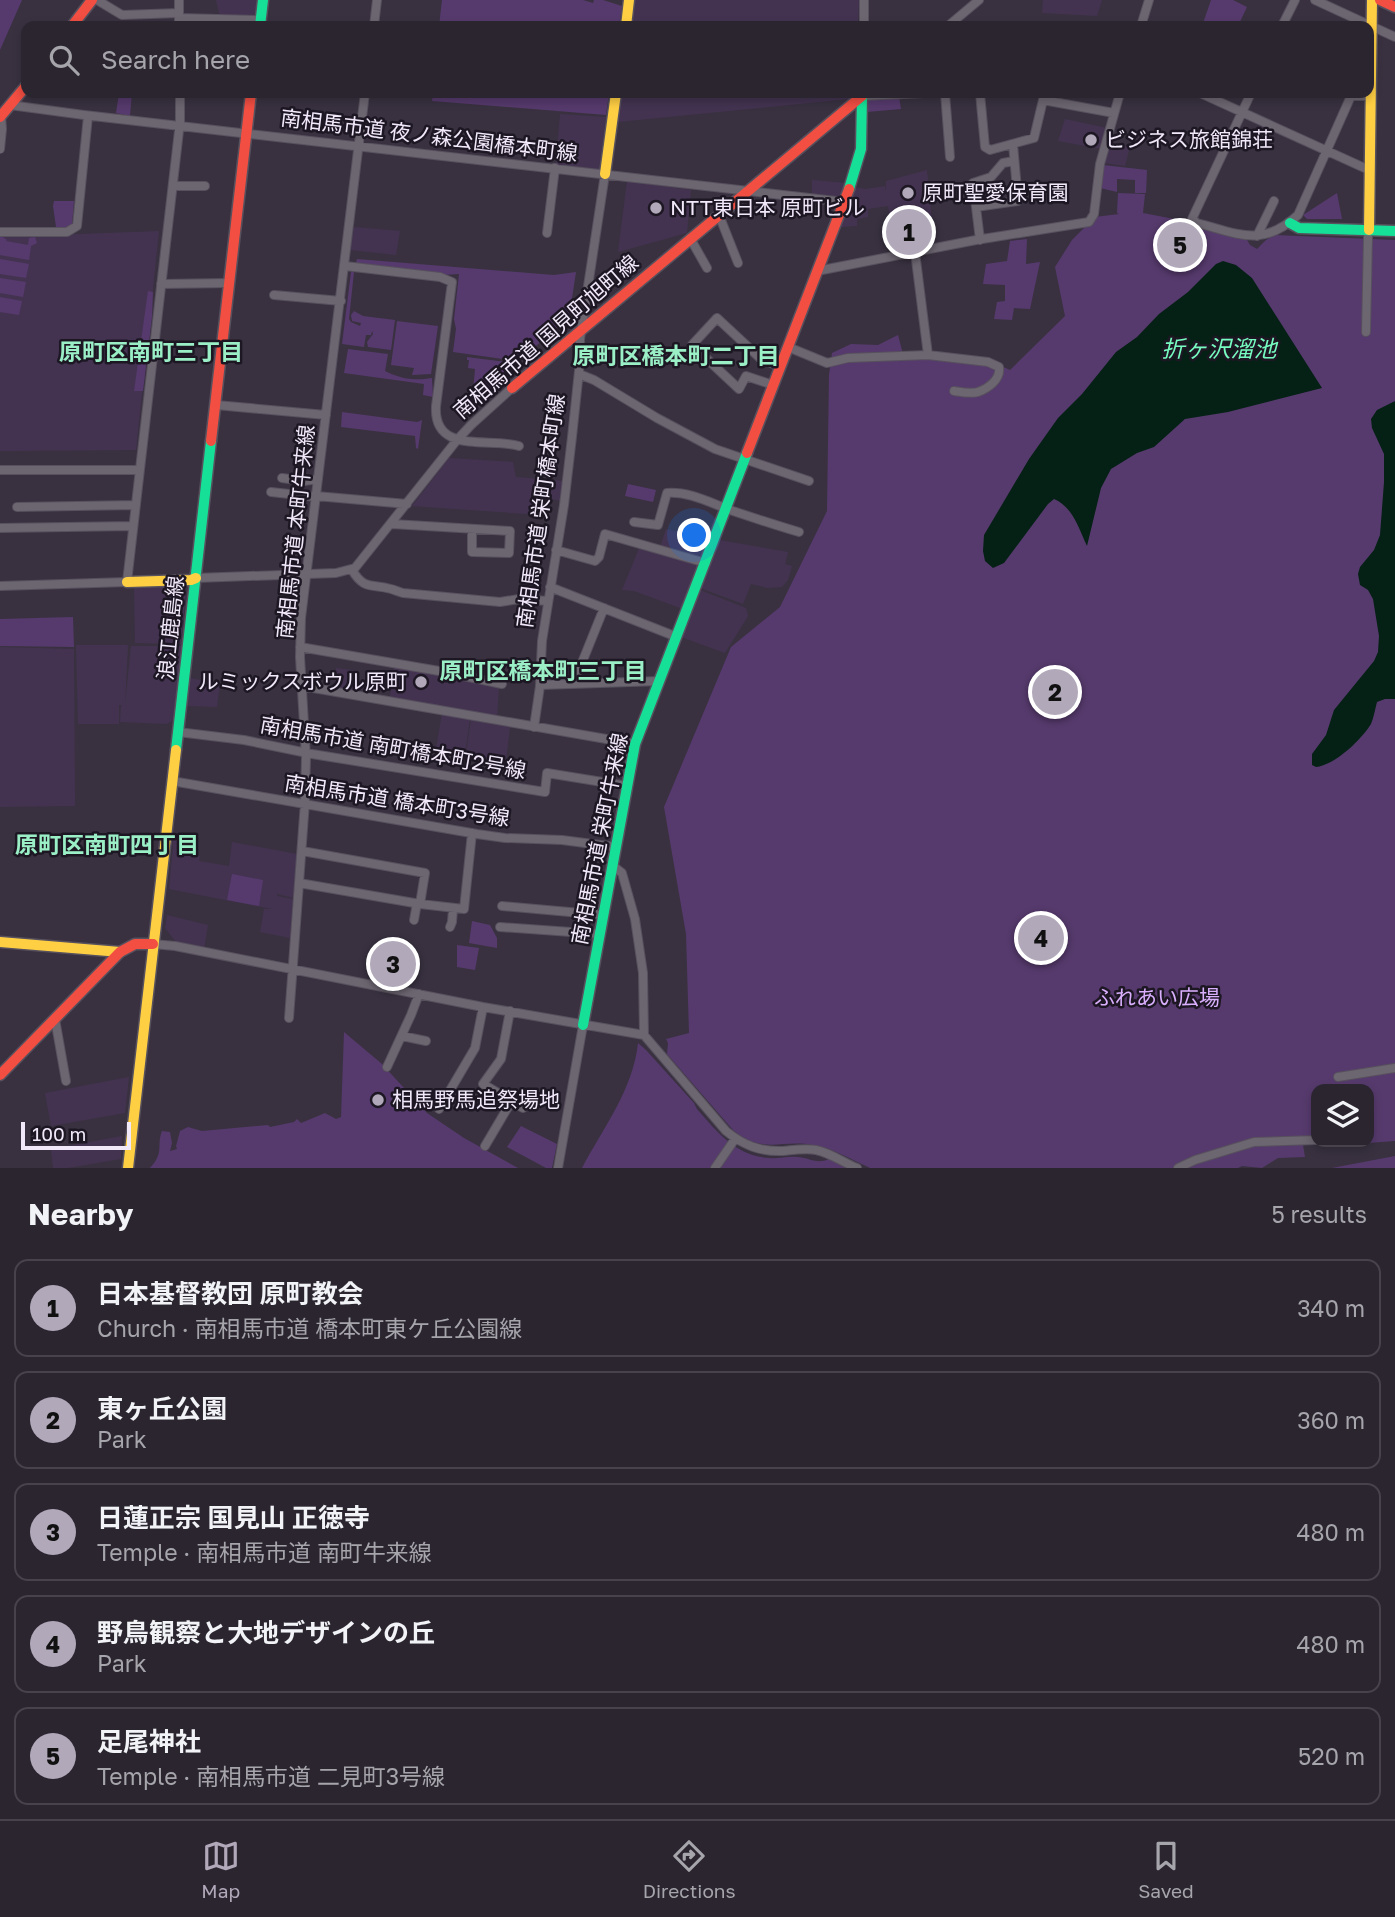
<!DOCTYPE html>
<meta charset="utf-8">
<style>
body{margin:0;font-family:"Golos Text","Noto Sans JP",sans-serif;background:#332d38;color:#f1f3f6}
.controls{position:absolute;right:21px;bottom:21px;display:grid;overflow:hidden;border-radius:14px;box-shadow:0 4px 10px #0003}
.controls button{width:63px;height:63px;display:grid;place-items:center;padding:0;border:0;border-bottom:2px solid #47424c;background:#2b2530;color:#f1f3f6;font:35px sans-serif}
.scale{position:absolute;left:21px;bottom:18px;width:110px;box-sizing:border-box;padding-left:7px;border:4px solid #f1e8fa;border-top:0;font-size:19px;line-height:24px;white-space:nowrap;color:#f1e8fa;-webkit-text-stroke:5px #1d1723;paint-order:stroke}
.you{position:absolute;left:695px;top:536px;width:24px;height:24px;margin:-18px;border:5px solid #fff;border-radius:50%;background:#1a73e8;box-shadow:0 0 0 10px #1a73e833}
.badge{display:grid;place-items:center;width:46px;height:46px;border-radius:50%;background:#b1a8b9;color:#111;font-size:23px;font-weight:700}
.pin{position:absolute;translate:-50% -50%;border:4px solid #fff;box-shadow:0 2px 7px #0006}
.list{margin:0;padding:0;list-style:none}
h2{display:flex;justify-content:space-between;align-items:center;height:91px;margin:0;padding:0 28px;font-size:30px}
h2 small{font-size:23px;font-weight:400;color:#a6a5ab}
.list li{display:grid;grid-template-columns:46px 1fr auto;gap:21px;align-items:center;box-sizing:border-box;height:98px;margin:0 14px 14px;padding:0 14px;border:2px solid #47424c;border-radius:14px}
.list b{display:block;font-size:26px;white-space:nowrap}
.list p{margin:0;font-size:23px;white-space:nowrap;color:#a6a5ab}
.list em{font-size:23px;font-style:normal;color:#a6a5ab}
.icon{flex:none;width:38px;height:38px;fill:none;stroke:currentColor;stroke-width:2;stroke-linecap:round;stroke-linejoin:round}
.map{position:relative;flex:none;width:1395px;height:1168px;overflow:hidden}
.search{position:absolute;background:#2b2530;box-shadow:0 4px 10px #0003;left:21px;right:21px;top:21px;height:77px;display:flex;align-items:center;gap:18px;box-sizing:border-box;padding:0 24px;border-radius:14px;color:#a6a5ab;font-size:26px}
.sheet{height:651px;background:#2b2530}
nav{display:flex;justify-content:space-around;align-items:center;box-sizing:border-box;height:98px;border-top:2px solid #47424c;background:#2b2530;font-size:19px;color:#a6a5ab}
nav a{display:grid;justify-items:center;gap:4px}
nav .on{color:#b1a8b9}
.map>svg:first-child{display:block}
.built{fill:#433351}
.green{fill:#563a6d;fill-rule:evenodd}
.water{fill:#052015}
.lines{fill:none;stroke-linecap:round;stroke-linejoin:round}
.street-casing{stroke:#57505d;stroke-width:10}
.fast-casing{stroke:#57505d;stroke-width:13}
.slow-casing{stroke:#57505d;stroke-width:13}
.jam-casing{stroke:#57505d;stroke-width:13}
.street{stroke:#6c6671;stroke-width:8}
.fast{stroke:#16e098;stroke-width:10}
.slow{stroke:#ffcf43;stroke-width:10}
.jam{stroke:#f24e42;stroke-width:10}
.poi-dot{fill:#b1a8b9;stroke:#1d1723;stroke-width:2.5}
.labels{text-anchor:middle;stroke-width:5;stroke-linejoin:round;paint-order:stroke}
.street-label{font-size:21px;fill:#f1e8fa;stroke:#1d1723}
.poi-label{font-size:21px;fill:#f1e8fa;stroke:#1d1723;text-anchor:start}
.park-label{font-size:21px;fill:#d9affe;stroke:#1d1723}
.water-label{font-size:23px;font-style:italic;fill:#76fcc1;stroke:#1d1723}
.neighbourhood-label{font-size:23px;font-weight:bold;fill:#9aefc6;stroke:#1d1723}
</style>
<div class="map">
<svg width="1395" height="1168" viewBox="0 0 1395 1168">
<rect width="100%" height="100%" fill="#393140"/>
<path class="built" d="M216,0H257L254,19L220,17Z
M634,0H859L858,26H630Z
M1043,0H1102L1097,16L1042,13Z
M621,93H857L850,99L618,122Z
M560,114L606,117L599,170L556,165Z
M1065,119L1107,128L1102,149L1058,141Z
M1110,143L1130,147L1125,166L1104,163Z
M927,170L932,220L910,222V224L891,227L888,206L868,209V217L857,219V226L839,227L854,187L866,189L885,186L886,191V181Z
M812,180L847,183L840,197L812,194Z
M627,181L691,190L687,233L618,252Z
M354,227L400,231L396,255L350,250Z
M159,231L136,450L0,451V237Z
M449,458L513,462L516,477L564,481L561,501L547,498L546,500L533,499L532,513L527,514L412,506Z
M666,529L710,539L703,559L660,547Z
M719,540L788,552L785,564L792,566L788,580L782,587L768,588L751,584L743,604L700,588Z
M640,546L700,563L683,609L634,591L622,590Z
M187,582L181,644L135,643L134,586Z
M700,590L746,608L748,616L725,653L681,637Z
M76,645H128L125,705L131,646H182L173,720L167,724L120,722L121,706L123,705H119V724H78Z
M0,647L74,649L75,806L0,807Z
M394,667L499,686L497,718L390,697Z
M336,668L359,671L356,693L335,689Z
M189,678L220,683L217,707L186,706Z
M442,714L470,719L465,754L436,748Z
M471,719L510,727L506,761L466,754Z
M171,835L191,840V855L200,856L199,861L229,866L232,842L297,854L294,898L277,894V896L293,899L290,938L260,932L264,909H272L169,889L173,845Z
M167,915L208,925L204,949L176,942L165,928Z
M129,1077L125,1113L51,1126L45,1093Z
M122,1136L121,1159L68,1168H53L51,1149Z"/>
<path class="green" d="M0,0H22L0,50Z
M442,0H583L593,3L594,0H603L622,6L619,26H439Z
M1211,0H1233L1247,7L1238,26H1202Z
M119,93H132L130,116L116,113Z
M433,93H609L606,115L432,101Z
M899,96L901,109L867,112V100L868,98Z
M1103,165L1147,170L1146,193H1135V180L1117,179V192L1100,188Z
M1118,193L1145,194L1143,213L1190,222L1246,238L1250,245L1257,249L1266,240L1274,235L1395,240V1141L1342,1145H1303L1305,1157L1278,1158L1262,1168L1242,1166L1238,1168H870C852,1160 833,1148 813,1145C781,1139 763,1155 733,1130L667,1054L668,1043L666,1039L689,1033L686,934L664,807L731,647L780,607L827,511L829,375L832,353L851,344L878,345L898,335L903,354L986,359L1010,370L1065,316L1055,267L1072,240L1095,217L1119,214L1117,213ZM1316,1089H1369V1142H1316Z
M1337,193L1342,219H1307L1303,215Z
M54,201H74L72,225L66,228L56,227L53,206Z
M0,235L7,240L6,241L28,245L29,238L35,237L37,243L31,246L29,260L0,255Z
M1027,239L1026,264L1040,262L1030,309L1014,308L1012,320L994,319L997,302L1005,301V285L983,284L986,264L1007,261L1010,241Z
M0,259L29,264L26,278L0,274Z
M357,259L554,275L576,272L569,318L518,361L453,352L456,329L454,319L459,274L442,275L356,263Z
M351,272H354L349,319L351,322L360,326L361,323L352,321L351,315L354,311L363,316L395,320L391,350L368,347L367,342L373,334L372,331L371,335H366L364,347L342,344Z
M0,278L26,282L23,297L0,293Z
M148,291L153,292L152,317L143,391H134Z
M0,297L22,301L19,315L0,312Z
M397,321L438,326L431,374L412,375L414,368L391,365Z
M348,349L388,354L385,371C401,379 414,381 432,378L433,397L423,395L424,384L344,373Z
M467,357L521,364L483,398L484,392L473,391L475,369L468,368L469,360H467Z
M342,412L417,422L422,420L418,449L416,448L415,436L341,427Z
M628,484L656,490L653,502L625,496Z
M73,617L74,647L0,646V619Z
M232,874L263,880L259,906L227,900Z
M472,921L490,925L497,938V948L469,943Z
M457,945L479,948L475,970L457,967Z
M344,1032L382,1064L427,1113L464,1138L518,1168H150C165,1152 156,1146 162,1131L170,1132L172,1143L170,1151L177,1149L176,1146L180,1131L188,1127L202,1131L268,1125L270,1127L294,1122L297,1119L301,1123L325,1113L336,1119L341,1117Z
M638,1043L646,1050L694,1103L697,1109C718,1133 736,1156 769,1158C778,1159 788,1156 797,1157C808,1157 816,1165 829,1159L846,1168H582C603,1128 633,1090 638,1043Z
M521,1126L557,1144L552,1168H546L507,1147Z
M1395,1156V1168H1332L1337,1167Z"/>
<path class="water" d="M1223,261L1236,265L1252,278L1322,388L1228,412L1185,419L1154,447L1137,453L1111,469L1101,488L1087,546C1079,529 1073,507 1054,499L1048,504L1004,563L993,568L985,561L983,551L984,535L1029,459L1058,418L1082,394L1116,352L1137,337L1159,314L1188,292L1216,264Z
M1395,401V699H1385L1377,702C1375,709 1374,717 1371,724C1361,740 1335,765 1316,767L1312,765V754L1326,735L1334,710L1374,661L1378,652L1379,636L1373,599L1368,590L1360,585L1358,574L1360,567L1374,550L1380,535L1384,482V454L1372,428L1371,419L1377,410Z"/>
<g class="lines">
<defs>
<path id="street" d="M97,0L122,15L179,13
M179,0V26
M1315,0L1395,37
M179,18L260,20
M374,26L377,0
M864,26V0
M948,26L979,0
M1141,26L1149,0
M1282,26L1295,0
M945,93L950,157
M980,93L985,147L990,150L1034,138L1043,100L1114,113
M1200,93L1369,170
M1251,93L1192,219L1197,223C1239,234 1262,248 1298,215L1351,96H1370
M862,96L925,93
M10,105L84,115L844,202
M0,149L2,129L1,116
M173,186H205
M976,207L973,183L991,177L1003,163L1014,161
M719,215L738,263
M0,232H67L77,226L88,116
M547,233L555,168
M1257,236L1274,201
M690,238L707,268
M980,240L976,207L1018,201L1013,144
M345,266L440,277L452,282L436,406C433,455 490,437 519,446
M817,271L976,240L1089,222L1094,214L1100,164L1120,93
M161,284L229,283
M274,295L341,301
M1366,332L1368,237
M788,347L827,363L848,358L928,355L915,252
M928,355L988,362L999,367C1001,379 989,388 978,392C970,394 961,392 954,391
M579,374L594,380L657,418L715,449L809,481
M773,385L746,376L739,389L692,345L717,318L760,358L780,367
M216,405L326,415
M0,470H140
M282,478L304,481L318,479
M271,492L316,497
M316,496L407,504
M17,507L136,505
M634,522L658,525L667,493C691,491 714,505 736,512C757,519 778,526 799,532
M392,524L510,531L509,553L472,552V530
M0,528L133,526
M556,550L595,561L599,557L605,534L706,563
M352,570C365,591 371,583 391,589C395,590 399,592 403,593L500,602L519,599L548,601
M196,578L336,573L355,568L457,440L471,425L512,388
M0,586L127,582L180,122V93
M550,587L677,637
M300,647L445,672L502,684
M576,683L577,675L604,608
M540,685L660,681
M302,686L635,744
M534,727L540,686L542,641L564,505L572,437L579,371L580,339L605,174
M178,732L244,740L312,754L545,792L547,773L627,786
M172,781L477,834L505,838L562,840L616,847
M302,851L425,873L420,904
M613,866L622,873L635,919L643,973L644,1035
M299,883L420,904L464,909L472,833
M502,906L603,915
M414,920L417,903
M450,927L452,922L453,909
M500,927L599,934
M153,944L175,946L483,1007L644,1035L726,1131C743,1145 760,1152 783,1151C794,1150 805,1148 816,1150C831,1153 844,1163 857,1168
M510,1011L501,1059L483,1084L523,1108
M289,1018L305,802L306,757L300,657L301,618L365,93
M55,1019L66,1081
M402,1036L426,1041
M387,1067L411,1015L419,994
M1338,1077L1395,1068
M439,1109L475,1048L483,1007
M485,1146L511,1102
M558,1168L583,1025
M715,1168L735,1139
M1178,1168L1195,1160L1254,1142L1316,1140"/>
<path id="fast" d="M260,26L263,0
M849,189L861,149L862,96
M1290,223L1299,228L1395,231
M176,750L211,441
M583,1025L635,744L747,453"/>
<path id="slow" d="M626,26L629,0
M605,174L616,93
M1369,230L1372,0
M127,582L191,580L196,578
M0,942L120,952
M128,1168L176,750"/>
<path id="jam" d="M1380,0L1395,7
M72,26L92,0
M0,117L26,86
M512,388L862,96
M211,441L251,93
M747,453L849,189
M0,1075L120,952L135,944H153"/>
</defs>
<use href="#street" class="street-casing"/>
<use href="#fast" class="fast-casing"/>
<use href="#slow" class="slow-casing"/>
<use href="#jam" class="jam-casing"/>
<use href="#street" class="street"/>
<use href="#fast" class="fast"/>
<use href="#slow" class="slow"/>
<use href="#jam" class="jam"/>
</g>
<g class="poi-dot">
<circle cx="1091" cy="140" r="7"/>
<circle cx="908" cy="193" r="7"/>
<circle cx="656" cy="208" r="7"/>
<circle cx="421" cy="682" r="7"/>
<circle cx="378" cy="1100" r="7"/>
</g>
<g class="labels">
<g class="street-label">
<text transform="translate(429 136) rotate(7)" y="7">南相馬市道 夜ノ森公園橋本町線</text>
<text transform="translate(546 337) rotate(-41)" y="7">南相馬市道 国見町旭町線</text>
<text transform="translate(541 511) rotate(-82)" y="7">南相馬市道 栄町橋本町線</text>
<text transform="translate(296 532) rotate(-84)" y="7">南相馬市道 本町牛来線</text>
<text transform="translate(171 628) rotate(-84)" y="7">浪江鹿島線</text>
<text transform="translate(393 748) rotate(10)" y="7">南相馬市道 南町橋本町2号線</text>
<text transform="translate(397 801) rotate(9)" y="7">南相馬市道 橋本町3号線</text>
<text transform="translate(600 839) rotate(-79)" y="7">南相馬市道 栄町牛来線</text>
</g>
<g class="poi-label">
<text x="1105" y="147">ビジネス旅館錦荘</text>
<text x="922" y="200">原町聖愛保育園</text>
<text x="670" y="215">NTT東日本 原町ビル</text>
<text x="407" y="689" text-anchor="end">ルミックスボウル原町</text>
<text x="392" y="1107">相馬野馬追祭場地</text>
</g>
<g class="park-label">
<text x="1157" y="1005">ふれあい広場</text>
</g>
<g class="water-label">
<text x="1219" y="357">折ヶ沢溜池</text>
</g>
<g class="neighbourhood-label">
<text x="151" y="360">原町区南町三丁目</text>
<text x="676" y="364">原町区橋本町二丁目</text>
<text x="543" y="679">原町区橋本町三丁目</text>
<text x="107" y="853">原町区南町四丁目</text>
</g>
</g>
</svg>
<div class="controls">
<button><svg class="icon" aria-label="layers" viewBox="0 0 24 24"><path d="M12 4l9 5-9 5-9-5zM3 14l9 5 9-5"/></svg></button>
</div>
<div class="scale">100 m</div>
<div class="you"></div>
<div class="pin badge" style="left:909px;top:232px">1</div>
<div class="pin badge" style="left:1055px;top:692px">2</div>
<div class="pin badge" style="left:393px;top:964px">3</div>
<div class="pin badge" style="left:1041px;top:938px">4</div>
<div class="pin badge" style="left:1180px;top:245px">5</div>
<div class="search"><svg class="icon" aria-label="search" viewBox="0 0 24 24"><circle cx="10" cy="10" r="6"/><path d="M15 15l6 6"/></svg>Search here</div>
</div>
<section class="sheet">
<h2>Nearby<small>5 results</small></h2>
<ul class="list">
<li><span class="badge">1</span><div><b>日本基督教団 原町教会</b><p>Church · 南相馬市道 橋本町東ケ丘公園線</p></div><em>340 m</em></li>
<li><span class="badge">2</span><div><b>東ヶ丘公園</b><p>Park</p></div><em>360 m</em></li>
<li><span class="badge">3</span><div><b>日蓮正宗 国見山 正徳寺</b><p>Temple · 南相馬市道 南町牛来線</p></div><em>480 m</em></li>
<li><span class="badge">4</span><div><b>野鳥観察と大地デザインの丘</b><p>Park</p></div><em>480 m</em></li>
<li><span class="badge">5</span><div><b>足尾神社</b><p>Temple · 南相馬市道 二見町3号線</p></div><em>520 m</em></li>
</ul>
</section>
<nav>
<a class="on"><svg class="icon" aria-label="map" viewBox="0 0 24 24"><path d="M3 6l6-2 6 2 6-2v14l-6 2-6-2-6 2zM9 4v14M15 6v14"/></svg>Map</a>
<a><svg class="icon" aria-label="directions" viewBox="0 0 24 24"><path d="M12 3l9 9-9 9-9-9zM9 14v-3h6M13 9l2 2-2 2"/></svg>Directions</a>
<a><svg class="icon" aria-label="saved" viewBox="0 0 24 24"><path d="M7 4h10v16l-5-4-5 4z"/></svg>Saved</a>
</nav>
